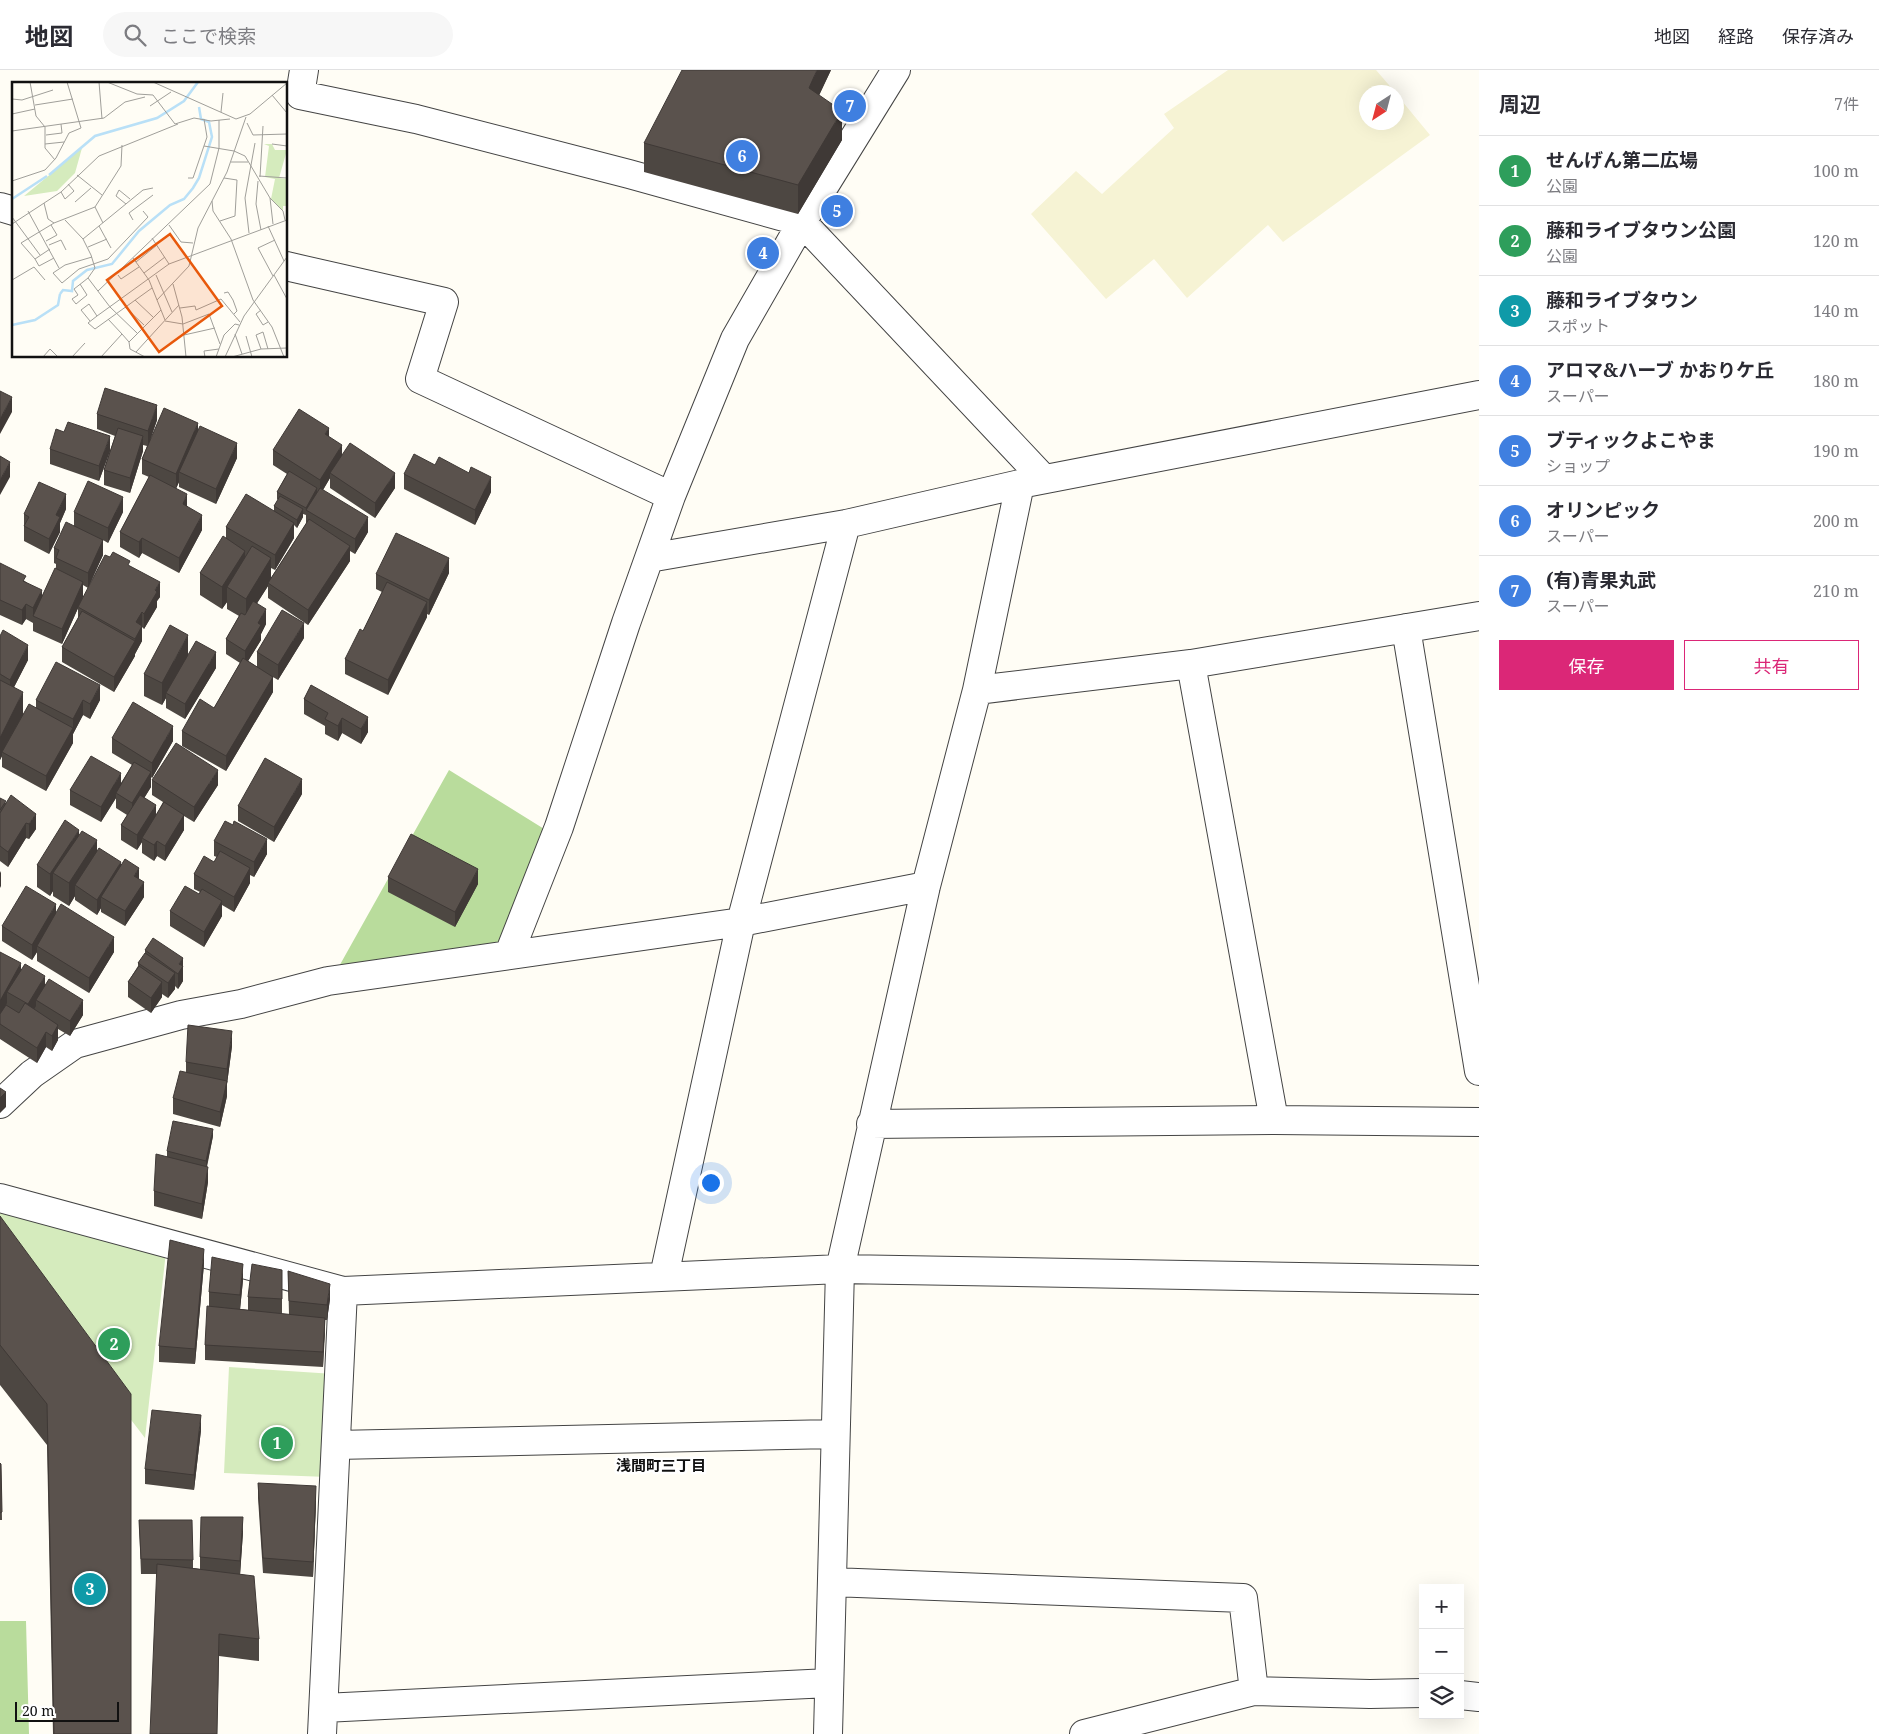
<!DOCTYPE html>
<html lang="ja">
<meta charset="utf-8">
<style>
body{margin:0;font-family:"Noto Serif","Noto Sans JP",serif;background:#f7f7f7;color:#2b2b33}
.controls{position:absolute;right:15px;bottom:15px;display:grid;overflow:hidden;border-radius:0px;box-shadow:0 5px 20px #0002}
.controls button{width:45px;height:45px;display:grid;place-items:center;padding:0;border:0;border-bottom:1px solid #e1e1e2;background:#fff;color:#2b2b33;font:25px sans-serif}
.compass{position:absolute;left:1359px;top:15px;width:45px;height:45px;border-radius:50%;background:#fff;box-shadow:0 5px 20px #0002;rotate:216deg}
.scale{position:absolute;left:15px;bottom:12px;width:104px;box-sizing:border-box;padding-left:5px;border:2px solid #111;border-top:0;font-size:14px;line-height:18px;white-space:nowrap;color:#111;-webkit-text-stroke:4px #fff;paint-order:stroke}
.you{position:absolute;left:710px;top:1112px;width:18px;height:18px;margin:-12px;border:4px solid #fff;border-radius:50%;background:#1a73e8;box-shadow:0 0 0 8px #1a73e833}
.badge{display:grid;place-items:center;width:32px;height:32px;border-radius:50%;background:#db2777;color:#fff;font-size:16px;font-weight:700}
.pin{position:absolute;translate:-50% -50%;border:2px solid #fff;box-shadow:0 1px 5px #0006}
.list{margin:0;padding:0;list-style:none}
h2{display:flex;justify-content:space-between;align-items:center;height:65px;margin:0;padding:0 20px;font-size:21px}
h2 small{font-size:16px;font-weight:400;color:#7c7c81}
.list li{display:grid;grid-template-columns:32px 1fr auto;gap:15px;align-items:center;box-sizing:border-box;height:70px;padding:0 20px;border-top:1px solid #e1e1e2}
.list b{display:block;font-size:19px;white-space:nowrap}
.list p{margin:0;font-size:16px;white-space:nowrap;color:#7c7c81}
.list em{font-size:16px;font-style:normal;color:#7c7c81}
.actions{display:flex;gap:10px;padding:15px 20px}
.actions a{flex:1;padding:11px 0;border:1px solid #db2777;border-radius:0px;text-align:center;font-size:18px;color:#db2777}
.actions .main{background:#db2777;color:#fff}
.icon{flex:none;width:28px;height:28px;fill:none;stroke:currentColor;stroke-width:2;stroke-linecap:round;stroke-linejoin:round}
.map{position:relative;flex:none;width:1479px;height:1664px;overflow:hidden}
header{display:flex;align-items:center;gap:30px;box-sizing:border-box;height:70px;padding:0 25px;background:#fff;border-bottom:1px solid #e1e1e2}
header strong{font-size:24px}
nav{display:flex;gap:28px;margin-inline-start:auto;font-size:18px}
.search{width:350px;height:45px;background:#f7f7f7;display:flex;align-items:center;gap:12px;box-sizing:border-box;padding:0 18px;border-radius:28px;color:#7c7c81;font-size:19px}
main{display:flex}
aside{flex:1;background:#fff}
.map>svg:first-child{display:block}
.farmland{fill:#f6f3d4}
.green{fill:#d5ebbd}
.forest{fill:#b9dc9c}
.lines{fill:none;stroke-linecap:round;stroke-linejoin:round}
.street-casing{stroke:#444;stroke-width:30}
.street{stroke:#fff;stroke-width:28}
.wall{fill:#4d4742;fill-rule:evenodd}
.shaded-wall{fill:#3f3936}
.building{fill:#5a524d;stroke:#3f3936}
.labels{text-anchor:middle;stroke-width:5;stroke-linejoin:round;paint-order:stroke}
.neighbourhood-label{font-size:15px;font-weight:bold;fill:#111;stroke:#fff}
.inset-river{fill:none;stroke:#b9e0f7;stroke-width:2.5}
.inset-road{fill:none;stroke:#a09f9a;stroke-width:1}
.view{fill:#e8590c;fill-opacity:0.15;stroke:#e8590c;stroke-width:2.5}
.inset-edge{fill:none;stroke:#111;stroke-width:2.5}
</style>
<header>
<strong>地図</strong>
<div class="search"><svg class="icon" aria-label="search" viewBox="0 0 24 24"><circle cx="10" cy="10" r="6"/><path d="M15 15l6 6"/></svg>ここで検索</div>
<nav><a>地図</a><a>経路</a><a>保存済み</a></nav>
</header>
<main>
<div class="map">
<svg width="1479" height="1664" viewBox="0 0 1479 1664">
<rect width="100%" height="100%" fill="#fffdf5"/>
<path class="farmland" d="M1228,0H1376L1395,22H1366V52H1396L1397,25L1430,65L1283,172L1268,155L1187,228L1154,189L1106,229L1031,144L1076,101L1102,124L1174,58L1164,44Z"/>
<path class="green" d="M0,1128L167,1173L145,1368L0,1179Z
M229,1297L334,1304L328,1407L224,1403Z"/>
<path class="forest" d="M449,700L549,762L501,872L337,900Z
M0,1551H26L29,1664H0Z"/>
<g class="lines">
<defs>
<path id="street" d="M304,0L300,25L416,49L629,104L802,152L1044,409
M0,137L14,141
M286,196L444,232L420,309L671,426
M649,488L846,454L1020,414L1479,325
M1406,558L1479,1001
M1191,594L1274,1050
M977,620L1191,594L1479,546
M509,884L559,757L626,553L671,426L735,269L802,152L896,0
M0,1034L32,1004L75,974L181,945L241,934L328,911L741,852L926,816
M871,1054L1274,1050L1479,1052
M0,1128L343,1221L840,1199L1479,1210
M664,1206L741,852L846,454
M336,1375L835,1364
M832,1512L1243,1528L1254,1621
M1460,1625L1479,1627
M324,1638L829,1613
M322,1664L343,1221
M828,1664L840,1199L926,816L977,620L1020,414
M1084,1664L1254,1621L1370,1624L1423,1623"/>
</defs>
<use href="#street" class="street-casing"/>
<use href="#street" class="street"/>
</g>
<path class="wall" d="M831,0L819,25L842,70L798,144L644,102V73Z
M97,344L157,350L150,370L198,360L237,388L216,434L179,417V412L176,418L202,460L179,503L142,483L139,488L120,477V462L149,407L142,404V389L147,376L143,375V381L130,423L104,415V400L115,366L97,359Z
M329,367L342,385L395,418L375,448L330,418V408L323,420L368,462L355,484L350,481V491L308,555L268,528V516L257,533L266,554L261,564V570L248,591L257,597V582L304,568L278,610L273,607V622L226,701L182,676V661L214,638L240,593L226,584V569L239,546L227,539V532L222,539L200,525V503L226,469V457L274,441V436L278,430L277,429V422L287,404L273,395V380ZM303,444L306,445V454L271,508V498L275,500L294,468V455L297,458L303,447Z
M50,379L110,381L99,411L50,394Z
M435,395L491,422L475,455L404,419V404Z
M66,439L60,453V462L49,484L24,471V444Z
M74,442H123L108,473L103,470V485L88,518L83,515V527L62,574L33,561V553L26,549L22,555L0,545V560V493L26,512L42,526L56,499V494L54,493V478L74,456Z
M130,496L160,527L157,531V537L144,559L142,557V571L135,584V586L114,622L62,592V577L78,548V537Z
M449,503L429,545L427,544V547L388,625L345,604V589L363,561L382,522L376,519V504Z
M0,566L28,590L14,617L23,644L36,638V630H100L90,649L83,645L73,664V673L46,721L2,697V686L0,690Z
M188,585L216,598L185,649L166,638V628L162,635L144,626V604Z
M311,615L368,662L361,674L342,663L338,671L325,664V656L304,644V629Z
M112,668L173,671L152,708L151,707V717L144,728L156,745L163,732L152,725V710L218,715L194,752L184,746V760L165,791L157,786L154,791L142,783V772L137,780L121,770V755L127,745L116,738V728L101,752L70,735V720L121,713L132,695L112,683Z
M302,724L274,772L238,751V736Z
M0,728L36,759L29,769L26,768L8,797L0,791Z
M79,766L97,781L139,809L144,827L125,856L101,842V838L97,845L75,830V826L69,836L53,826V821L50,826L37,817V795Z
M214,771L267,784L254,807L250,805V813L234,842L222,835V846L204,877L170,856V841L199,824L200,822L194,819V804L214,792L217,787L214,786Z
M388,807L478,814L455,857L388,822Z
M56,843L114,882L89,923L37,891V882L32,890L2,871V856Z
M145,880L183,896V911L178,919L175,916V919L168,928L162,924V927L151,943L128,927V912L138,896V893L145,884Z
M0,882L21,899L45,915L83,945L70,966L58,959V970L52,981L46,977L37,993L0,969Z
M232,976L227,1014V1026L220,1057L173,1044V1028L186,1002V992Z
M213,1066L207,1097L208,1112L202,1149L154,1136V1121L167,1087V1081Z
M0,1146L131,1664H53L47,1375L0,1315Z
M204,1194L195,1294L159,1292V1276Z
M282,1200V1244L289,1245L288,1201L330,1229L327,1250H325L323,1297L205,1290V1275L209,1236V1222L243,1210L240,1239L248,1240V1227Z
M201,1360L194,1420L145,1414V1399Z
M0,1393L1,1394L2,1450H0Z
M258,1413L316,1431L313,1507L263,1503L258,1428Z
M139,1450L193,1490V1498L200,1499V1487L243,1462L240,1504L259,1569V1591L219,1586L156,1504H141Z"/>
<path class="shaded-wall" d="M817,0H831L809,47V18Z
M842,41V70L798,144V115Z
M12,327V342L0,364V349Z
M157,335V350L148,377V361Z
M198,353V368L179,402V412L176,419V404Z
M329,358V374L325,364Z
M110,366V381L99,411V396Z
M143,366V381L130,423V408Z
M237,373V388L216,434V419Z
M342,375V390L330,403V408L320,425V410Z
M10,392V407L0,425V410Z
M395,403V418L375,448V433Z
M491,407V422L475,455V440Z
M317,418V425L306,440V446V438Z
M66,424V439L60,453V462L49,484V469L56,445Z
M187,424V440L183,434Z
M123,427V442L108,473V458Z
M303,439V447L297,458V450Z
M202,445V460L179,503V488Z
M368,447V462L355,484V469Z
M294,453V468L275,500V485Z
M142,468V483L139,488V472Z
M103,470V485L88,518V503Z
M350,476V491L308,555V540Z
M245,481V503L227,517V532L222,539V517Z
M271,488V510L268,513V516L246,551V529Z
M449,488V503L429,545V530Z
M83,512V527L62,574V559Z
M160,512V527L157,531V537L144,559V544L155,520Z
M42,520V535L33,546V538Z
M427,532V547L388,625V610Z
M26,534V549L22,555V540Z
M266,539V554L261,564V570L245,596V581L258,553Z
M142,542V571L135,584V586L114,622V607L135,571L136,552Z
M304,553V568L278,610V595Z
M188,565V587L166,623V628L162,635V613Z
M28,575V590L10,625V610Z
M216,582V598L185,649V634Z
M273,607V622L226,701V686Z
M100,615V630L90,649V634Z
M23,622V644L2,682V686L0,690V668Z
M83,630V645L73,664V649Z
M368,647V662L361,674V659Z
M342,648V663L338,671V656Z
M173,656V671L152,708V693Z
M73,658V673L46,721V706Z
M218,700V715L194,752V737Z
M151,702V717L132,748V733Z
M121,703V718L116,723V728L101,752V737Z
M302,709V724L274,772V757Z
M156,735V750L142,768V772L137,780V765Z
M36,744V759L29,769V754Z
M184,745V760L165,791V776Z
M26,753V768L8,797V782Z
M79,760V782L53,803V821L50,826V804Z
M267,769V784L254,807V792Z
M97,770V792L75,815V826L69,836V813Z
M157,771V786L154,791V775Z
M121,792V807L101,827V838L97,845V830Z
M139,798V813L134,806Z
M250,798V813L234,842V827Z
M478,799V814L455,857V842Z
M1,801V816L0,818V803Z
M144,812V827L125,856V841Z
M222,831V846L204,877V862Z
M56,834V849L37,876V882L32,890V875Z
M114,867V882L89,923V908Z
M183,888V911L178,919V904L179,894Z
M21,893V908L7,922V933L0,946V931Z
M175,903V919L168,928V913Z
M45,906V921L36,930V936L28,949V934Z
M162,912V927L151,943V928Z
M83,930V945L70,966V951Z
M58,955V970L52,981V966Z
M232,961V976L227,1014V999Z
M46,962V977L37,993V978Z
M227,1011V1026L220,1057V1042Z
M6,1022V1037L0,1043V1028Z
M213,1059V1066L206,1099V1091Z
M208,1097V1112L202,1149V1134Z
M204,1179V1194L195,1294V1279Z
M243,1194V1210L240,1240V1225Z
M330,1214V1229L327,1250V1235Z
M325,1248V1263L323,1297V1282Z
M201,1345V1360L194,1420V1405Z
M316,1416V1431L313,1507V1492Z
M243,1447V1462L240,1506V1491Z
M219,1564V1586L217,1664Z"/>
<path class="building" d="M682,0H817L809,18L842,41L798,115L644,73Z
M105,318L157,335L148,361L97,344Z
M0,321L12,327L0,349Z
M164,338L198,353L176,404L142,389Z
M299,339L329,358L325,364L342,375L320,410L273,380Z
M68,352L110,366L99,396L50,379L56,359L64,362Z
M200,356L237,373L216,419L179,402Z
M118,358L143,366L130,408L104,400Z
M350,373L395,403L375,433L330,403Z
M414,384L435,395L439,387L469,403L471,397L491,407L475,440L404,404Z
M0,386L10,392L0,410Z
M289,401L317,418L306,438L277,422Z
M150,405L187,424L183,434L202,445L179,488L142,468L139,472L120,462Z
M88,411L123,427L108,458L74,442Z
M39,412L66,424L56,445L60,447L49,469L24,456L29,447L24,444Z
M320,418L368,447L355,469L306,440Z
M246,424L294,453L275,485L226,457Z
M280,426L303,439L297,450L274,436Z
M309,449L350,476L308,540L268,513Z
M66,452L103,470L88,503L56,488L59,480L54,478Z
M396,463L449,488L429,530L376,504Z
M223,466L245,481L222,517L200,503Z
M252,476L271,488L246,529L227,517Z
M113,482L130,491L128,495L160,512L155,520L157,522L144,544L142,542L136,552L142,556L135,569L78,537L105,485L110,487Z
M0,493L26,506L23,511L42,520L33,538L26,534L22,540L0,530Z
M55,498L83,512L62,559L33,546Z
M387,512L427,532L388,610L345,589L360,559L363,561Z
M253,531L266,539L258,553L261,555L245,581L226,569L241,543L245,545Z
M282,540L304,553L278,595L257,582Z
M82,541L135,571L114,607L62,577Z
M170,555L188,565L162,613L144,604Z
M3,560L28,575L10,610L0,604V566Z
M196,571L216,582L185,634L166,623Z
M243,588L273,607L226,686L182,661L200,629L214,638Z
M56,592L100,615L90,634L83,630L73,649L36,630Z
M0,610L23,622L0,668Z
M311,615L368,647L361,659L342,648L338,656L325,649L328,643L304,629Z
M133,632L173,656L152,693L112,668Z
M29,634L73,658L46,706L2,682Z
M176,673L218,700L194,737L152,710Z
M91,686L121,703L101,737L70,720Z
M265,688L302,709L274,757L238,736Z
M134,692L151,702L132,733L116,723Z
M11,725L36,744L29,754L26,753L8,782L0,776V743Z
M140,725L156,735L137,765L121,755Z
M0,728L6,731L0,740Z
M164,732L184,745L165,776L157,771L154,775L142,768Z
M65,750L79,760L50,804L37,795Z
M225,751L233,755L234,751L267,769L254,792L214,771Z
M82,761L97,770L69,813L53,803Z
M411,764L478,799L455,842L388,807Z
M99,778L121,792L97,830L75,815Z
M220,781L250,798L234,827L194,804L204,786L214,792Z
M125,789L139,798L134,806L144,812L125,841L101,827Z
M26,816L56,834L32,875L2,856Z
M185,816L199,824L202,819L222,831L204,862L170,841Z
M61,834L114,867L89,908L37,876Z
M153,868L183,888L179,894L183,896L178,904L145,880Z
M0,882L21,893L0,931Z
M145,883L175,903L168,913L138,893Z
M25,894L45,906L28,934L7,922Z
M139,896L162,912L151,928L128,912Z
M49,909L83,930L70,951L36,930Z
M25,933L58,955L52,966L46,962L37,978L0,954V944L6,935L19,943Z
M188,955L232,961L227,999L186,992Z
M180,1001L227,1011L220,1042L173,1028Z
M0,1018L6,1022L0,1028Z
M173,1051L213,1059L206,1091L167,1081Z
M156,1084L208,1097L202,1134L154,1121Z
M0,1146L131,1324V1664H54L47,1334L0,1275Z
M170,1170L204,1179L195,1279L159,1276Z
M212,1187L243,1194L240,1225L209,1222Z
M252,1194L282,1200V1229L248,1227Z
M288,1201L330,1214L327,1235L289,1231Z
M207,1236L325,1248L323,1282L205,1275Z
M152,1340L201,1345L194,1405L145,1399Z
M0,1393L1,1394L2,1442L0,1443Z
M258,1413L316,1416L313,1492L263,1488Z
M201,1447H243L240,1491L200,1487Z
M139,1450H192L193,1490L141,1489Z
M157,1494L254,1506L259,1569L219,1564L217,1664H150Z"/>
<g class="labels">
<g class="neighbourhood-label">
<text x="661" y="1401">浅間町三丁目</text>
</g>
</g>
<g transform="translate(12 12)">
<rect width="275" height="275" fill="#fffdf5"/>
<path d="M252,62H260L263,68H275L267,96L275,97V124H271V129L259,117L263,97L253,95L257,64ZM70,66L63,91L45,109L12,114Z" fill="#d5ebbd"/>
<path class="inset-river" d="M37,93L83,54L145,36L172,19L186,0M0,117L35,94M48,212L51,208L60,209L61,199L75,188L100,182L127,149L158,123L172,117L181,106L187,96L200,55L197,40L189,37L187,25M0,243L23,238L46,223L48,212"/>
<path class="inset-road" d="M18,0L24,34L33,45M87,0L90,37M95,0L125,12L141,13L163,42L182,36L199,39L218,37M141,0L224,37L238,32L275,1M260,13L275,31M0,17L10,18L41,8M23,23L61,17M138,24L159,10M209,30L211,11M0,32L23,27M235,41L241,53L275,52M33,45V66L43,78M0,49L92,36L113,20L133,15M34,53L50,51L49,42M33,62L52,60M260,62L275,64M192,64L222,69L233,74L258,116L271,129L273,138M219,80H236M65,93L90,113M247,94L275,96M248,95L251,44M176,96H181L195,55L192,37M0,99L33,88L44,76L57,51L69,46L55,0M246,99L244,122L249,148M49,110L53,117L62,109L56,102M258,116L261,142M200,119L201,129L219,157L241,218L260,245L272,275M63,120L79,106M32,121L36,137L42,141M114,122L104,114L107,108L118,117M16,129L47,186M0,135L28,173M53,138L71,157L79,173L83,186L76,196L98,225L125,251M121,138L117,131L141,113M208,139L223,134L225,98L212,96M91,141L83,125L109,84L110,63M0,142L49,110L87,74L166,42M157,143L169,160L181,161M87,144L99,166M256,144L272,179M237,151L233,116L243,61M140,156L157,182M71,157L131,108L141,106M34,159L45,153L39,143M37,163L49,158L54,168M76,165L95,157M38,167L23,177L9,161L42,141L83,125M80,175L53,183L41,191L50,201L67,187L96,177L136,135L131,129M121,176L137,198L153,238M23,177L27,184L42,176M124,180L145,163M132,191L153,175M106,193L109,197L127,185M144,193L160,230M262,193L275,217M261,194L246,166L263,158M0,198L22,185L33,198M68,202L75,213L64,222L60,217L66,213L62,207L71,200L76,196M161,202L170,235L174,275M86,209L198,102L207,66V38M212,211L216,210L221,218L225,229L222,232M123,218L141,235M145,218L177,184L186,146L215,90L234,35M113,225L132,243M168,226L183,224L184,228L209,217L228,240M249,228L244,232L251,243L256,240M85,234L76,241L83,247L140,206M78,239L69,228L77,222L85,234L157,182L275,138M153,239L171,242L197,232L208,262M110,252L117,260L118,267L133,275M223,252L230,272M172,253L203,246M234,254L240,275M117,260L149,228M249,267L244,253L251,250L256,267M124,270L167,223M31,275L38,267L46,275M60,275L73,261M89,275L110,252L96,237M193,275L192,269L207,267M204,275L212,253L223,242L227,243M213,275L232,234L275,175M220,275L249,267L275,266"/>
<path class="view" d="M158,152L210,224L147,270L95,198Z"/>
<rect width="275" height="275" class="inset-edge"/>
</g>
</svg>
<div class="controls">
<button>+</button>
<button>−</button>
<button><svg class="icon" aria-label="layers" viewBox="0 0 24 24"><path d="M12 4l9 5-9 5-9-5zM3 14l9 5 9-5"/></svg></button>
</div>
<svg class="compass" viewBox="-18 -18 36 36"><path d="M0-13l5 13h-10z" fill="#e53935"/><path d="M0 13l5-13h-10z" fill="#7c7c81"/></svg>
<div class="scale">20 m</div>
<div class="you"></div>
<div class="pin badge" style="left:277px;top:1373px;background:#2e9e5b">1</div>
<div class="pin badge" style="left:114px;top:1274px;background:#2e9e5b">2</div>
<div class="pin badge" style="left:90px;top:1519px;background:#0f9aa8">3</div>
<div class="pin badge" style="left:763px;top:183px;background:#3f7fe0">4</div>
<div class="pin badge" style="left:837px;top:141px;background:#3f7fe0">5</div>
<div class="pin badge" style="left:742px;top:86px;background:#3f7fe0">6</div>
<div class="pin badge" style="left:850px;top:36px;background:#3f7fe0">7</div>
</div>
<aside>
<h2>周辺<small>7件</small></h2>
<ul class="list">
<li><span class="badge" style="background:#2e9e5b">1</span><div><b>せんげん第二広場</b><p>公園</p></div><em>100 m</em></li>
<li><span class="badge" style="background:#2e9e5b">2</span><div><b>藤和ライブタウン公園</b><p>公園</p></div><em>120 m</em></li>
<li><span class="badge" style="background:#0f9aa8">3</span><div><b>藤和ライブタウン</b><p>スポット</p></div><em>140 m</em></li>
<li><span class="badge" style="background:#3f7fe0">4</span><div><b>アロマ&amp;ハーブ かおりケ丘</b><p>スーパー</p></div><em>180 m</em></li>
<li><span class="badge" style="background:#3f7fe0">5</span><div><b>ブティックよこやま</b><p>ショップ</p></div><em>190 m</em></li>
<li><span class="badge" style="background:#3f7fe0">6</span><div><b>オリンピック</b><p>スーパー</p></div><em>200 m</em></li>
<li><span class="badge" style="background:#3f7fe0">7</span><div><b>(有)青果丸武</b><p>スーパー</p></div><em>210 m</em></li>
</ul>
<div class="actions"><a class="main">保存</a><a>共有</a></div>
</aside>
</main>
